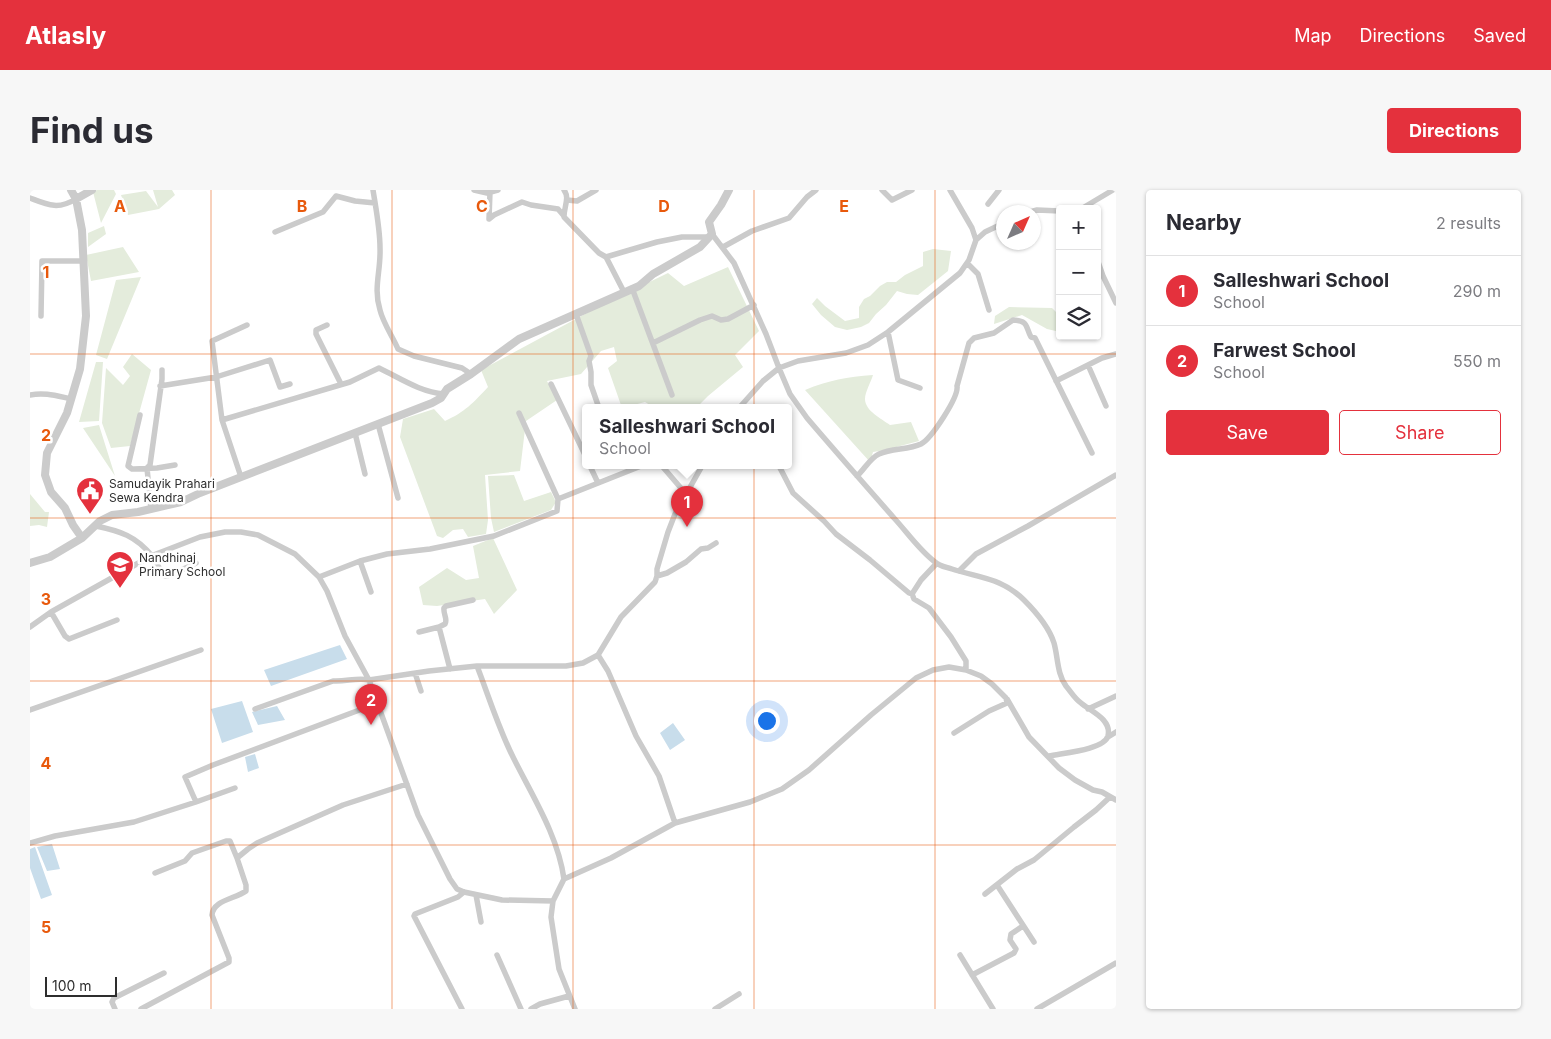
<!DOCTYPE html>
<meta charset="utf-8">
<style>
body{margin:0;font-family:Inter,sans-serif;background:#f7f7f7;color:#2b2b33}
.controls{position:absolute;right:15px;top:15px;display:grid;overflow:hidden;border-radius:5px;box-shadow:0 1px 4px #0004}
.controls button{width:45px;height:45px;display:grid;place-items:center;padding:0;border:0;border-bottom:1px solid #e1e1e2;background:#fff;color:#2b2b33;font:25px sans-serif}
.compass{position:absolute;left:966px;top:15px;width:45px;height:45px;border-radius:50%;background:#fff;box-shadow:0 1px 4px #0004;rotate:45deg}
.scale{position:absolute;left:15px;bottom:12px;width:72px;box-sizing:border-box;padding-left:5px;border:2px solid #2e2e2e;border-top:0;font-size:14px;line-height:18px;white-space:nowrap;color:#2e2e2e;-webkit-text-stroke:4px #fff;paint-order:stroke}
.you{position:absolute;left:736px;top:530px;width:18px;height:18px;margin:-12px;border:4px solid #fff;border-radius:50%;background:#1a73e8;box-shadow:0 0 0 8px #1a73e833}
.badge{display:grid;place-items:center;width:32px;height:32px;border-radius:50%;background:#e4313d;color:#fff;font-size:16px;font-weight:700}
.pin{position:absolute;translate:-50% -41px;filter:drop-shadow(0 1px 2px #0008)}
.pin::after{content:'';position:absolute;top:26px;width:18px;height:15px;background:inherit;clip-path:polygon(0 0,100% 0,50% 100%)}
.popup{position:absolute;left:552px;top:214px;width:210px;height:65px;box-sizing:border-box;display:grid;place-content:center;border-radius:5px;background:#fff;filter:drop-shadow(0 1px 4px #0005);font-size:16px;white-space:nowrap;color:#7c7c81}
.popup b{font-size:19px;color:#2b2b33}
.popup::after{content:'';position:absolute;left:50%;top:100%;margin-left:-10px;border:10px solid transparent;border-top-color:#fff}
.list{margin:0;padding:0;list-style:none}
h2{display:flex;justify-content:space-between;align-items:center;height:65px;margin:0;padding:0 20px;font-size:21px}
h2 small{font-size:16px;font-weight:400;color:#7c7c81}
.list li{display:grid;grid-template-columns:32px 1fr auto;gap:15px;align-items:center;box-sizing:border-box;height:70px;padding:0 20px;border-top:1px solid #e1e1e2}
.list b{display:block;font-size:19px;white-space:nowrap}
.list p{margin:0;font-size:16px;white-space:nowrap;color:#7c7c81}
.list em{font-size:16px;font-style:normal;color:#7c7c81}
.actions{display:flex;gap:10px;padding:15px 20px}
.actions a{flex:1;padding:11px 0;border:1px solid #e4313d;border-radius:5px;text-align:center;font-size:18px;color:#e4313d}
.actions .main{background:#e4313d;color:#fff}
.icon{flex:none;width:28px;height:28px;fill:none;stroke:currentColor;stroke-width:2;stroke-linecap:round;stroke-linejoin:round}
.map{position:relative;flex:none;width:1086px;height:819px;overflow:hidden;border-radius:5px}
header{display:flex;align-items:center;gap:30px;box-sizing:border-box;height:70px;padding:0 25px;background:#e4313d;color:#fff}
header strong{font-size:24px}
nav{display:flex;gap:28px;margin-inline-start:auto;font-size:18px}
.intro{display:flex;align-items:center;justify-content:space-between;box-sizing:border-box;height:120px;padding:0 30px}
h1{margin:0;font-size:35px}
.button{padding:12px 22px;border-radius:5px;background:#e4313d;color:#fff;font-size:18px;font-weight:700}
main{display:flex;gap:30px;padding:0 30px}
aside{flex:1;background:#fff;border-radius:5px;box-shadow:0 1px 4px #0004}
.map>svg:first-child{display:block}
.green{fill:#e4ecdc}
.water{fill:#c8ddeb}
.lines{fill:none;stroke-linecap:round;stroke-linejoin:round}
.minor{stroke:#cbcbcb;stroke-width:5.5}
.tertiary{stroke:#cbcbcb;stroke-width:8}
.grid{fill:none;stroke:#e8590c;stroke-width:1;stroke-opacity:0.55}
.labels{text-anchor:middle;stroke-width:5;stroke-linejoin:round;paint-order:stroke}
.poi-label{font-size:12px;fill:#2e2e2e;stroke:#fff;text-anchor:start}
.grid-label{font-size:16px;text-anchor:middle;font-weight:bold;fill:#e8590c;stroke:#fff;stroke-width:5;stroke-linejoin:round;paint-order:stroke}
</style>
<header>
<strong>Atlasly</strong>
<nav><a>Map</a><a>Directions</a><a>Saved</a></nav>
</header>
<div class="intro"><h1>Find us</h1><a class="button">Directions</a></div>
<main>
<div class="map">
<svg width="1086" height="819" viewBox="0 0 1086 819">
<rect width="100%" height="100%" fill="#fff"/>
<path class="green" d="M67,0H84L86,4L71,33L63,2Z
M123,0H142L145,5L129,19L98,25L91,5L116,1L128,17Z
M74,36L76,44L58,57V43Z
M93,57L109,82L61,91L56,65Z
M903,59L921,61L918,81L888,105L877,104L867,101L856,115L846,124L839,133L831,137L817,140L805,137L791,125L782,114L787,108L795,116L815,131L829,128V117L834,109L840,106L850,96L857,92H866L875,85L893,76V62Z
M698,77L729,141L705,165L713,177L678,206L666,218H625L615,212L592,218L578,178L587,171L584,157L571,161L551,184L517,191L527,210L496,231L490,281L455,285L458,330L456,344L438,347L433,339L423,340L413,348L407,346L370,247L373,229L404,219L415,231C435,222 443,213 458,197L451,180L570,116L638,83L654,96Z
M111,87L77,169L66,165L86,90Z
M979,117L1022,118L1030,126V142L1017,139L992,125L964,134L965,126Z
M102,164L121,180L100,256L81,258L72,233L76,178L93,195L100,186L93,177Z
M66,172H73L69,231L49,232Z
M843,185C841,192 835,202 835,209C835,221 852,229 860,235L881,232L889,251L855,260L843,262L840,272L775,200C799,190 817,187 843,185Z
M69,235L85,286L53,238Z
M484,285L494,311L521,302L526,312L521,320L464,342L461,328L458,286Z
M0,304L15,322H19L17,337L9,335L0,336Z
M463,348L487,400L464,424L455,409L407,416L393,415L389,397L417,378L436,390L449,388L443,356Z"/>
<path class="water" d="M310,455L317,469L241,496L234,480Z
M212,511L223,542L192,553L181,519Z
M247,516L255,530L228,535L222,522Z
M643,533L655,550L640,560L630,543Z
M225,564L229,578L218,582L215,567Z
M22,654L30,679L17,681L7,657Z
M5,657L22,705L11,709L0,678V659Z"/>
<g class="lines">
<path class="minor" d="M343,0C346,19 350,39 350,58C351,81 343,98 350,120C353,133 363,147 368,159L384,166L432,178L441,184
M444,0L457,3L468,0
M534,0C540,8 534,16 534,27L569,63L576,67L594,102
M852,0L862,10L882,0
M920,0L942,38L946,50
M460,2L459,29L464,25L492,12L501,15L528,19L534,26
M0,8C18,15 28,20 46,9
M537,10L547,11L566,0
M958,14L969,0
M1051,19L1083,0
M1000,22L1007,20L1030,21
M245,42L293,22L306,6L325,11L345,13
M682,44L704,73L736,144L749,178L760,204L777,228C806,262 835,295 864,328C877,342 889,360 905,372C909,376 916,377 922,379C950,388 972,388 994,410C1005,421 1019,437 1024,453C1028,467 1027,484 1036,496C1041,502 1045,509 1051,513C1060,521 1082,529 1078,546C1074,560 1032,563 1019,566
M693,57L722,41L759,28L777,7L786,0
M576,67L627,52L652,47H678
M1067,69L1073,86L1086,113
M937,73L948,84L959,120
M602,98L642,205
M546,124L561,166L559,171L561,182V195L569,218
M11,126L12,71H54
M297,135L286,140V144L311,194
M858,142L868,190L890,198
M623,153L670,130L682,126L691,130L698,129L724,115
M1058,175L1076,216
M1026,191L1072,168L1086,164
M521,194L556,267
M130,196L186,187L240,170L250,197L260,194
M0,205C15,202 27,206 42,209
M709,218L733,191L749,178L768,171L816,163L838,155L858,142L930,83L939,70L946,50L955,42L974,33
M489,223L528,309
M110,225L98,276L102,279H104L127,278L145,275
M192,230L182,151L217,135
M348,234L368,308
M325,243L335,284
M560,276L568,293
M632,276L656,304
M749,276L763,303L794,331L806,344L840,370L879,403L882,404L891,390L906,374
M827,286C834,280 840,268 849,264C862,258 878,260 891,254C901,249 929,207 927,196L939,153L944,148L964,143L983,130C999,131 995,136 1001,147L1005,148L1062,263
M211,287L192,230L320,192L349,178C370,188 390,202 414,204
M121,319L117,278L120,275L132,189V180
M66,336C90,341 106,346 122,366C127,372 129,380 135,386L141,385L166,373
M330,371L341,402
M929,381L946,364L998,336L1086,285
M627,386L637,383L656,372L671,359L678,358L686,353
M289,387L330,371L357,364L400,359L464,346L527,321L528,309L611,276
M882,404L884,409L899,418L921,447L936,471V480
M21,422L35,446L39,449L87,430
M0,437L21,422L121,366L170,347L195,342H211L228,345L265,364L289,387L297,401L315,446L339,490L388,625L420,689L427,699L434,702L472,710L523,711
M409,437L420,479
M389,442L409,437L415,434C418,429 413,424 414,418L416,416L443,410
M568,465L578,481L606,546L629,586L645,633
M447,476C459,507 469,540 484,569C503,607 528,646 534,689
M385,483L391,501
M225,519L303,491C316,492 327,487 339,490L399,481L447,476H536L553,473L568,465L591,427L625,392L627,386V379L638,342L645,324L672,276
M1058,519L1086,506
M0,520L171,460
M924,543L959,521L977,513L976,508
M1078,547L1086,542
M205,598L166,612L155,587L183,575L348,513
M0,653L25,646L104,632L166,612
M125,683L155,671L162,663L196,651H200L207,668L218,659L227,653L313,615L377,594
M967,695L1004,752
M955,704L987,679L1004,670L1021,656L1044,637L1066,620L1080,607
M446,705L451,732
M467,765L491,819
M930,765L963,819
M942,785L984,763L986,759L980,750L981,744L993,736
M85,819L82,812L84,808L134,783
M111,819L199,772V768L182,725C183,710 205,709 216,701V695L207,668
M432,819L384,726L385,724L428,707L434,702
M501,819L510,814L539,806
M545,819L529,779L521,727L523,711L534,689L581,668L645,633L720,612L752,599L779,580L841,525L886,488L903,480L919,477L936,480L951,486L962,494L977,509L999,547L1029,578L1045,590L1063,600L1072,602L1086,610
M685,819L709,804
M1007,819L1086,773"/>
<path class="tertiary" d="M41,0L46,9L52,40L56,126L50,179L37,223L17,263L15,285L21,302L35,318L43,335L52,348
M46,9L62,0
M0,373L20,367L52,348L70,331L82,325L108,322L151,312L170,303L402,213L411,208L417,199L441,184L489,149L609,96L623,84L670,57L682,44L679,32L691,15L699,0"/>
</g>
<path class="grid" d="M181,0V819M362,0V819M543,0V819M724,0V819M905,0V819M0,164H1086M0,328H1086M0,491H1086M0,655H1086"/>
<defs>
<symbol id="civic-pin" viewBox="-11 -11 22 30"><path d="M0 17L-7.5 6A9.5 9.5 0 1 1 7.5 6Z" fill="#e4313d" stroke="#fff"/><path d="M-.6-6.5H3V-4.5H.6V-3L4-1V1h2V6H-6V1h2V-1L-.6-3ZM-1.2 2.5V6h2.4V2.5Z" fill="#fff"/></symbol>
<symbol id="school-pin" viewBox="-11 -11 22 30"><path d="M0 17L-7.5 6A9.5 9.5 0 1 1 7.5 6Z" fill="#e4313d" stroke="#fff"/><path d="M0-5L7-2L0 1L-7-2ZM-4 1L0 2.5L4 1V4Q0 6-4 4Z" fill="#fff"/></symbol>
</defs>
<g fill-rule="evenodd">
<use href="#civic-pin" x="44" y="285" width="32" height="43"/>
<use href="#school-pin" x="74" y="359" width="32" height="43"/>
</g>
<g class="labels">
<g class="poi-label">
<text x="79" y="298">Samudayik Prahari<tspan x="79" dy="14">Sewa Kendra</tspan></text>
<text x="109" y="372">Nandhinaj<tspan x="109" dy="14">Primary School</tspan></text>
</g>
</g>
<g class="grid-label">
<text x="90" y="22">A</text>
<text x="272" y="22">B</text>
<text x="452" y="22">C</text>
<text x="634" y="22">D</text>
<text x="814" y="22">E</text>
<text x="16" y="88">1</text>
<text x="16" y="251">2</text>
<text x="16" y="415">3</text>
<text x="16" y="579">4</text>
<text x="16" y="743">5</text>
</g>
</svg>
<div class="controls">
<button>+</button>
<button>−</button>
<button><svg class="icon" aria-label="layers" viewBox="0 0 24 24"><path d="M12 4l9 5-9 5-9-5zM3 14l9 5 9-5"/></svg></button>
</div>
<svg class="compass" viewBox="-18 -18 36 36"><path d="M0-13l5 13h-10z" fill="#e53935"/><path d="M0 13l5-13h-10z" fill="#7c7c81"/></svg>
<div class="scale">100 m</div>
<div class="you"></div>
<div class="pin badge" style="left:657px;top:337px">1</div>
<div class="popup"><b>Salleshwari School</b>School</div>
<div class="pin badge" style="left:341px;top:535px">2</div>
</div>
<aside>
<h2>Nearby<small>2 results</small></h2>
<ul class="list">
<li><span class="badge">1</span><div><b>Salleshwari School</b><p>School</p></div><em>290 m</em></li>
<li><span class="badge">2</span><div><b>Farwest School</b><p>School</p></div><em>550 m</em></li>
</ul>
<div class="actions"><a class="main">Save</a><a>Share</a></div>
</aside>
</main>
